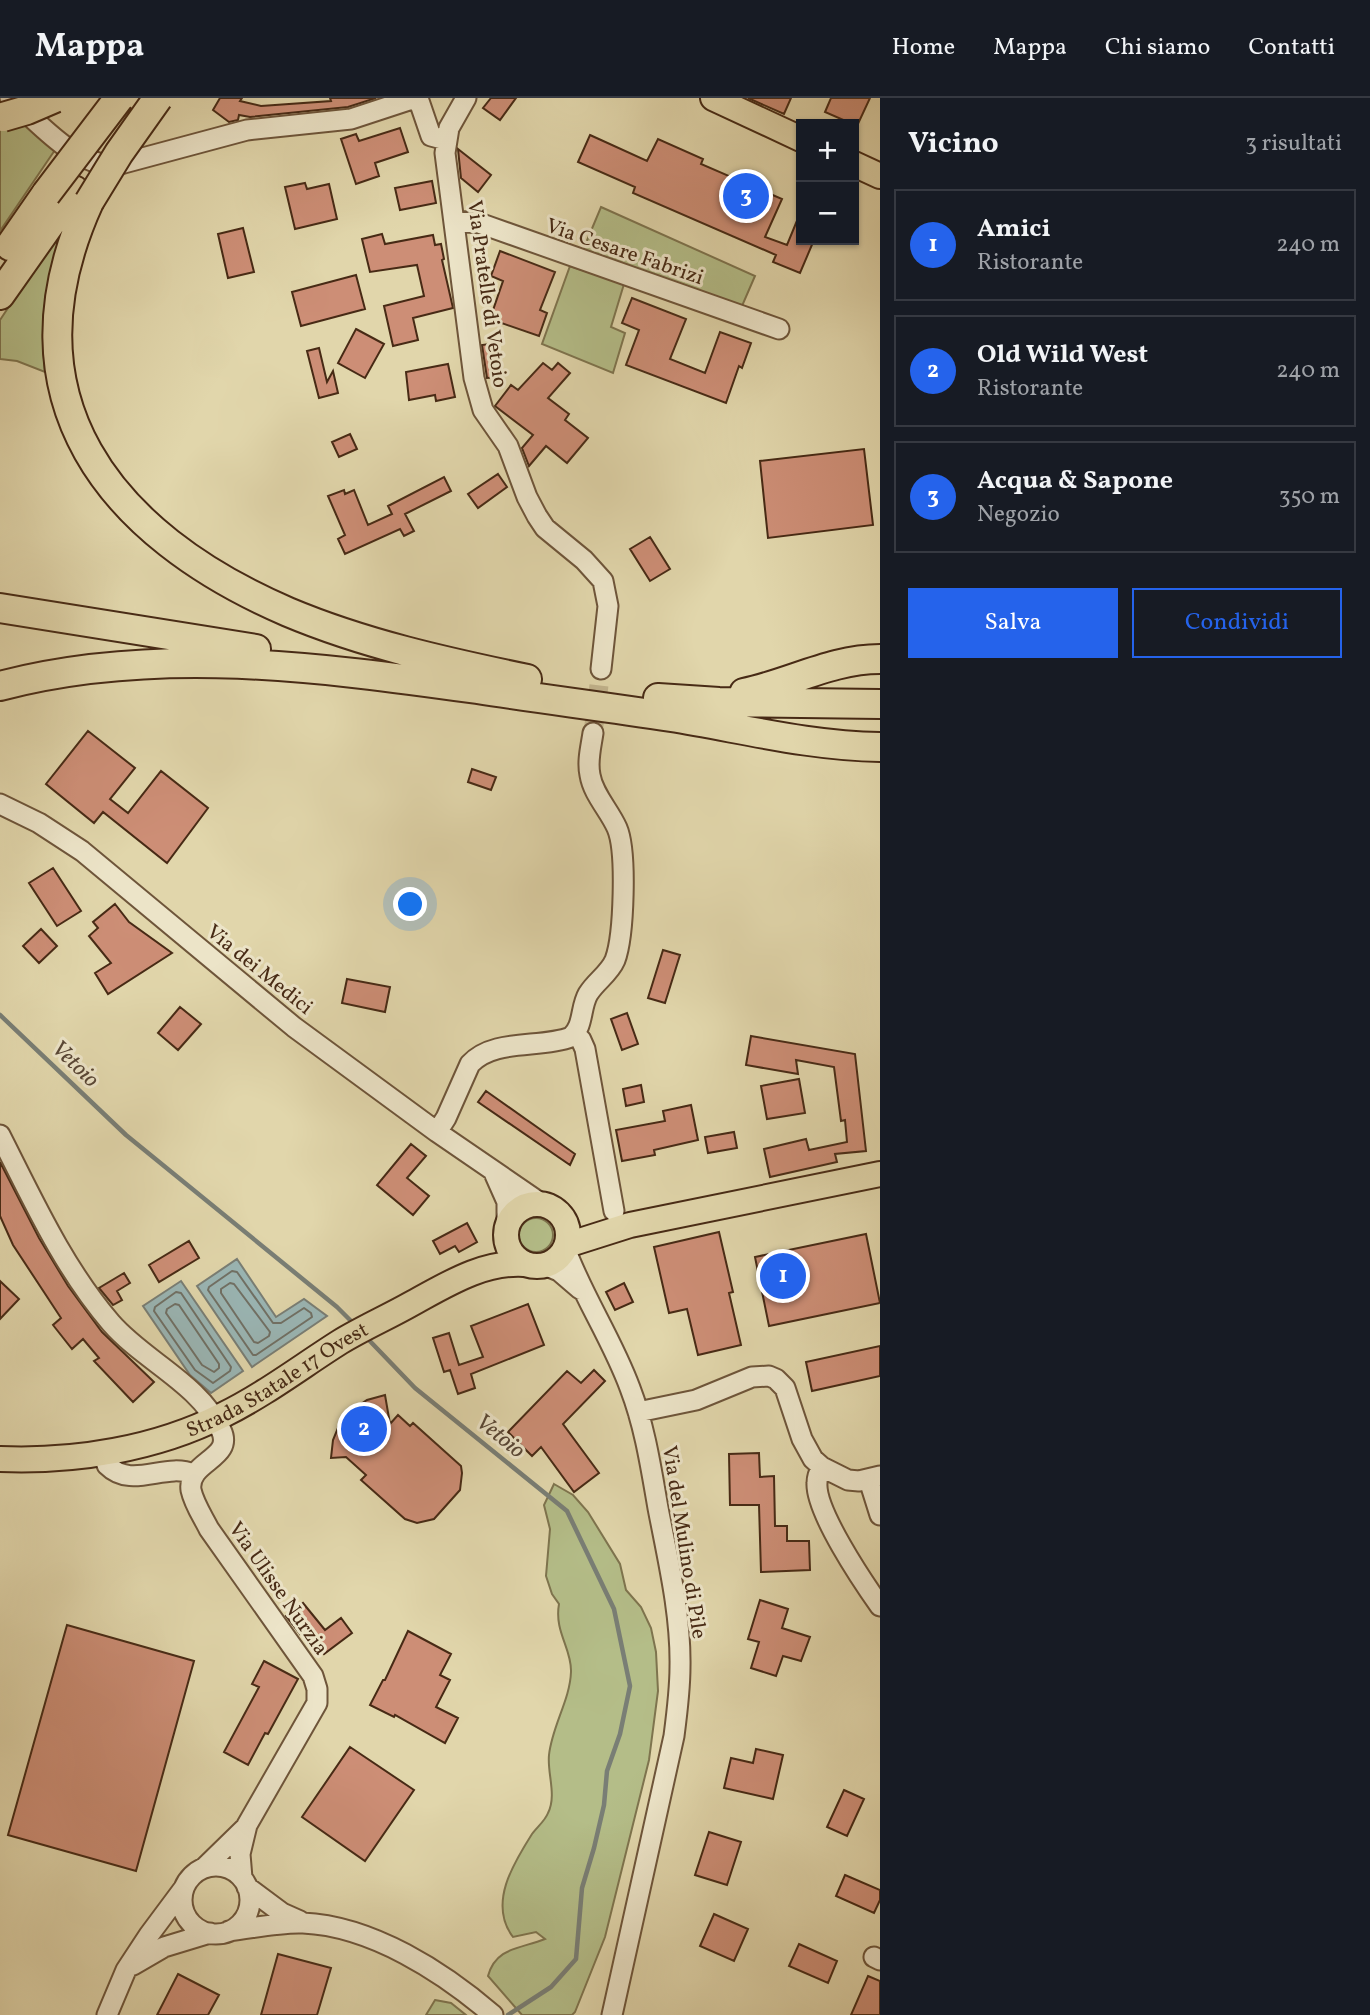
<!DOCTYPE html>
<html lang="it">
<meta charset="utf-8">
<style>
body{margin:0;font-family:Vollkorn,serif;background:#20242c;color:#f1f3f6}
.controls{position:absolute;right:21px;top:21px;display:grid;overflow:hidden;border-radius:0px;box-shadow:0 2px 5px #0004}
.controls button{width:63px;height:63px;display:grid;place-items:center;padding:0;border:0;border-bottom:2px solid #363941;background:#171b24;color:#f1f3f6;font:35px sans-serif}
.you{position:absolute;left:411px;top:807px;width:24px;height:24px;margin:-18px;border:5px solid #fff;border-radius:50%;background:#1a73e8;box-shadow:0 0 0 10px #1a73e833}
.badge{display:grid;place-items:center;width:46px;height:46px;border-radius:50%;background:#2563eb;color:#fff;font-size:23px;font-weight:700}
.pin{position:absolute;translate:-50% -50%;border:4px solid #fff;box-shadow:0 2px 7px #0006}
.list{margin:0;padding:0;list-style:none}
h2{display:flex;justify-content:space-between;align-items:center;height:91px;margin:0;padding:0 28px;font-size:30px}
h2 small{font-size:23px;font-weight:400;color:#9ea1a6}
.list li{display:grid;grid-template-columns:46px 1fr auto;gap:21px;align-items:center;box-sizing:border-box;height:112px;margin:0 14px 14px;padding:0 14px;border:2px solid #363941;border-radius:0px}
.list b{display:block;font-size:26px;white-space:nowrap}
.list p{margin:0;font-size:23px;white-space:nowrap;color:#9ea1a6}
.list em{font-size:23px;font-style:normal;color:#9ea1a6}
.actions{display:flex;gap:14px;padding:21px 28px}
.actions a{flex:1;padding:16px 0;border:2px solid #2563eb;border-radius:0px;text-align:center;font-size:24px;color:#2563eb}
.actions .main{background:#2563eb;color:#fff}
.map{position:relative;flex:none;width:880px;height:1917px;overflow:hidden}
header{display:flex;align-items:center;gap:42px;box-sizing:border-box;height:98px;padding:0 35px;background:#171b24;border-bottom:2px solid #363941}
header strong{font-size:33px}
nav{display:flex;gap:38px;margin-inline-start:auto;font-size:24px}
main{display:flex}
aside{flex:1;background:#171b24}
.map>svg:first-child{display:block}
.green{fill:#b4bd88;stroke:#7e744e;stroke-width:2}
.water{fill:#9ab6b5;stroke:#797e75;stroke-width:2}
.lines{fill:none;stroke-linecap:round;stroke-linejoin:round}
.shore{stroke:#707065;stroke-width:2}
.stream{stroke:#797e75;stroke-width:4.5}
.building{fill:#cd8e76;stroke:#472a15;stroke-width:2}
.minor-tunnel{stroke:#c2b48d;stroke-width:19;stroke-dasharray:19 10;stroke-linecap:butt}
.minor-casing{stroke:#6e553a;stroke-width:23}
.major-casing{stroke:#472a15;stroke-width:28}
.highway-casing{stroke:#472a15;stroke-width:32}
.minor{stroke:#ece4c8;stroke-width:19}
.major{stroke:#e1d6ab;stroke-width:24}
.highway{stroke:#e1d6ab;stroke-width:28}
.highway-bridge-casing{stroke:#472a15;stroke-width:32;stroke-linecap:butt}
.highway-bridge{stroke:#e1d6ab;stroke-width:28}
.labels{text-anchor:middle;stroke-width:6;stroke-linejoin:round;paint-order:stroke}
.street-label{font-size:21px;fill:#472a15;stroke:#ece4c8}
.water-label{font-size:23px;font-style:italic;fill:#584635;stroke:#ece4c8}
</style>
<header>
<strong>Mappa</strong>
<nav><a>Home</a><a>Mappa</a><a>Chi siamo</a><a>Contatti</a></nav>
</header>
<main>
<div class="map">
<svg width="880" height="1917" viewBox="0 0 880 1917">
<rect width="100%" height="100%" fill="#e1d6ab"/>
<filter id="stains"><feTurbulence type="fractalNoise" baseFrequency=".00286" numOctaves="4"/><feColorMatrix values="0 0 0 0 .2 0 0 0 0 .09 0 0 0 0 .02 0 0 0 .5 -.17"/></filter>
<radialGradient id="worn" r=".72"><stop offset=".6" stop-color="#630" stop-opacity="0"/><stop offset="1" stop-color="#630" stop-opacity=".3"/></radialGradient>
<path class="green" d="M26,22L57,49L0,133V28Z
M601,109L755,178L742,208L583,152Z
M64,126H66C46,178 39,218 45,274L17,263L0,261V222Z
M570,168L624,186L611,229L625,235L613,275L542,246Z
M519 1137a17 17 0 1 1 34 0a17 17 0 1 1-34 0Z
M554,1386L573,1397L588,1414L620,1466L626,1492L641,1509L651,1530L656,1554L658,1593L649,1662L605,1839L575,1914L572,1917H522L488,1878C496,1849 520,1851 545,1841L536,1834L513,1839C488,1806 513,1766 532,1736C537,1729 545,1723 548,1715C557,1697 547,1675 549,1657C552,1628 570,1602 571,1574C572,1551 554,1534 559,1506L552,1496L546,1478L550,1431L544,1407Z
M435,1902L451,1905L466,1917H426Z"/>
<path class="water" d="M237,1161L276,1219L304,1201L327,1218L252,1269L197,1188Z
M181,1183L243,1273L211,1295L190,1277L143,1208Z"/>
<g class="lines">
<path class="shore" d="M232,1173L237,1174L273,1225H281L304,1210L311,1215L312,1219L256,1257H253L208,1192L209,1189Z
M230,1185L234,1186L270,1234L269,1238L258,1245L254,1244L221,1195V1191Z
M176,1194L181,1195L231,1269L230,1273L213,1285L195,1272L154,1213L155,1209Z
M175,1206L179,1207L219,1266V1270L214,1274L202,1267L166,1215L167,1211Z"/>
<path class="stream" d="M0,917L126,1037L337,1209L355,1227
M366,1239L415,1290L567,1413L614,1511L630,1588L620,1636L607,1673L604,1707L594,1750L582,1790L576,1861L551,1889L508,1917"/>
</g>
<path class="building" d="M220,0H242L240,3L261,8L331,3L330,0H376L348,9L250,19L239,17L238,22L229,24L213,12Z
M491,0H516L500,22L483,10Z
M748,0H791L784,16Z
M831,0H870L857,28L825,14Z
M400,30L408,54L375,65L379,78L356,86L341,41L356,36L359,43Z
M590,37L647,63L658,41L703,61L701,66L782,101L765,139L787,147L801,113V142H814L800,175L773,164L776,157L633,95L635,89L578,64Z
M458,51L491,77L478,94L461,80Z
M432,83L436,105L400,112L395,90Z
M305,85L307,91L329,86L337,121L295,131L285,89Z
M243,130L254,174L228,180L218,136Z
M382,136L385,146L433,137L435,147L441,146L444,161L442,162L453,210L413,220L418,242L393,248L384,208L424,198L417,167L370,174L362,141Z
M500,153L555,174L540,212L547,215L539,238L490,221L503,183L491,178Z
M356,177L365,211L301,228L292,194Z
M632,200L686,221L670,261L705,275L720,234L751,245L742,270L739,268L726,305L626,267L639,232L622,225Z
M356,231L384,246L365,280L338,265Z
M497,245L501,279L487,280L482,247Z
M319,250L327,284L333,273L338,295L319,300L307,253Z
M543,265L552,272L558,265L570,275L548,300L569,316L565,322L588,340L567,365L546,348L529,368L522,350L533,337L495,308L511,287L518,292Z
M448,266L455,299L436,303L435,297L409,302L406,274Z
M350,336L357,351L339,359L332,344Z
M864,351L873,427L768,440L760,363Z
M498,376L507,389L478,410L468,396Z
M444,379L451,393L405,416L414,433L404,438L400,431L345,456L338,441L345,437L328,398L344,392L345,396L354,392L368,427L392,416L388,408Z
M650,439L670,471L650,483L630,451Z
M88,633L135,670L110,701L128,715L161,673L208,710L167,765L103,714L94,725L46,686Z
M472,671L496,679L491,692L468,684Z
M53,770L81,813L57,828L29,785Z
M115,806L129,824L172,855L108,896L95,875L111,865L89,838L98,830L93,824Z
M41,831L57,848L39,865L23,848Z
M663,852L680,857L665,905L648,900Z
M347,881L390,889L385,914L342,905Z
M180,909L201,926L178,952L158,935Z
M627,915L638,946L622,952L611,921Z
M751,938L855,956L866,1053L835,1056L837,1064L770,1079L764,1051L806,1041L809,1052L847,1044L845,1022L841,1023L834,969L796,962L798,976L746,967Z
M799,981L805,1015L767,1021L761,988Z
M641,987L644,1004L626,1008L623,991Z
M486,993L575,1056L570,1067L478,1004Z
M691,1007L698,1042L654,1052L655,1057L622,1063L616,1032L665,1023L663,1013Z
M734,1034L737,1050L708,1055L705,1039Z
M411,1046L426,1058L407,1080L429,1098L413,1117L377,1087Z
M0,1064L39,1140L68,1188L102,1234L154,1284L133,1304L94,1263L99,1260L83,1241L72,1251L53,1227L61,1220L13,1147L0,1118Z
M467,1125L477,1144L459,1154L455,1148L440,1156L433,1143Z
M719,1134L733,1194L729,1195L741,1247L698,1257L687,1211L669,1215L654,1149Z
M866,1136L880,1205L769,1228L755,1159Z
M189,1143L199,1160L159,1184L149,1167Z
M124,1175L130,1185L117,1193L122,1202L113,1207L99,1190Z
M0,1183L19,1201L0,1221Z
M624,1185L633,1204L615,1212L606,1194Z
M528,1206L544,1247L471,1276L475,1290L458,1296L450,1272L444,1274L433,1240L449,1235L459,1267L483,1259L471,1228Z
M880,1248V1278L812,1293L806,1264Z
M594,1272L605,1283L563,1326L599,1375L574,1394L541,1349L532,1358L508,1334L567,1273L581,1285Z
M385,1297L390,1326L398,1317L410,1328L413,1325L461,1368L462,1375L460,1392L434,1421L417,1425L405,1421L361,1382L366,1377L346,1359L331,1360L333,1342L340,1325L352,1312L367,1302Z
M759,1355L760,1379L774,1378L775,1428H787V1443H809L810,1472L761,1474L759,1407H730L729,1356Z
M760,1502L788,1511L782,1530L810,1539L801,1563L783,1558L776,1578L751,1570L759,1544L748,1541Z
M303,1505L325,1532L341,1520L352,1535L324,1556L306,1531L300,1536L286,1518Z
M67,1527L194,1563L136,1773L8,1737Z
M408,1533L451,1556L440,1577L450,1582L436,1609L458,1620L445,1645L395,1617L394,1619L370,1607L383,1582H385Z
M264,1563L298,1581L268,1636L265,1635L248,1667L224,1654L259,1589L252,1586Z
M350,1649L414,1692L365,1763L302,1719Z
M756,1651L783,1657L773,1701L724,1690L731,1660L753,1665Z
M844,1692L864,1701L847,1738L827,1729Z
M709,1734L741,1744L727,1787L695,1777Z
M845,1777L880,1792V1802L874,1815L836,1798Z
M714,1816L748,1831L734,1863L700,1848Z
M799,1846L837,1863L828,1885L789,1868Z
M278,1856L331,1870L317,1917H261Z
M178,1876L219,1897L208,1917H157Z
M868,1878L880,1883V1917H851Z"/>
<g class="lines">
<path class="minor-tunnel" d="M593,635L601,571"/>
<defs>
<path id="minor" d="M10,0C37,23 66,58 102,66C109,67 117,66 124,65L247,32L351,21L415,0
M418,0L431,38L446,42
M466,0L449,30L445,55L474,280L483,312L508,348L527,399L537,418L545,430L584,462L603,483L608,508L601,571
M455,123L479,125L779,231
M0,706L39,725L82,753L294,929L437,1034L542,1106
M575,936L581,942L585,951L614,1113
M437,1034L446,1020L470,966C494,940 540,951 571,939C584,928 580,910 588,896C596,883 609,876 615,862C624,838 627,753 617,730C609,712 593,696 590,677C587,663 591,649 593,635
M0,1037C33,1102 63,1169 111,1225C144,1263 199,1285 221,1332C235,1361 187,1363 191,1392C194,1406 203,1419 209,1431L313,1578L317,1591V1605L247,1727L240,1756L242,1780
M495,1077L507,1104V1125
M565,1150C583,1199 612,1241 630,1290C645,1329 651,1370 658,1410C668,1462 681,1516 680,1569C680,1592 677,1615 674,1638L612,1917
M544,1167L559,1173L580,1191
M638,1314L696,1302L752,1279L769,1278L776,1281L785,1290L802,1341L813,1361L822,1369L848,1382L859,1383L880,1378
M104,1355L107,1367C132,1392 165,1364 193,1376
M822,1369C819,1374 817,1379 817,1385C815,1413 863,1484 880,1508
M869,1382L880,1417
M182 1802a34 34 0 1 1 68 0a34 34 0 1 1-68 0Z
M204,1770L244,1731
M247,1789L282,1815L300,1823
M229,1833C254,1830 279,1824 303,1825C372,1828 443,1874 493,1917
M874,1859L880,1862
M133,1867L164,1849L210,1835
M107,1917L126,1872L149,1837L184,1790"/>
<g id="major">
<path d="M713,0L801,41"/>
<path d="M854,66L880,78"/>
<circle cx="537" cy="1137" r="31"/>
<path d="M567,1147L630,1127L880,1076"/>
<path id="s1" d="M0,1361C75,1364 156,1351 223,1317C264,1297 302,1268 340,1244C363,1230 388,1219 411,1206C446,1187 483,1163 525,1166"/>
</g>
<path id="highway" d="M89,104C0,300 109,437 288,514C364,546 446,564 527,581
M10,148L46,96
M0,197L74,92
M0,510L256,551
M0,588C156,547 320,569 477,591C542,601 607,609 671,619C740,630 809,648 880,649
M744,595C791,585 832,561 880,561
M658,600L719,604L880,606"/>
</defs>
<use href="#minor" class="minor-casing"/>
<use href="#major" class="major-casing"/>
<use href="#highway" class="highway-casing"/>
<use href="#minor" class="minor"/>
<use href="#major" class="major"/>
<use href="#highway" class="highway"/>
<defs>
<path id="highway-bridge" d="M3,19L27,12L55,0
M46,96L119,0
M89,104L119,55L158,0"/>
</defs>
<use href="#highway-bridge" class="highway-bridge-casing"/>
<use href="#highway-bridge" class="highway-bridge"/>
</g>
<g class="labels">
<g class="street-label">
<text transform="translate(625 153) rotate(19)" y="7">Via Cesare Fabrizi</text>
<text transform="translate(488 196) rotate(82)" y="7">Via Pratelle di Vetoio</text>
<text transform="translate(260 871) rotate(39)" y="7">Via dei Medici</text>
<text dy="7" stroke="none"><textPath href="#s1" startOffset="294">Strada Statale 17 Ovest</textPath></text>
<text transform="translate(685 1444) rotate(81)" y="7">Via del Mulino di Pile</text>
<text transform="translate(279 1490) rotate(55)" y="7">Via Ulisse Nurzia</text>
</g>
<g class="water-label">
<text transform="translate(76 965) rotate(44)" y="8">Vetoio</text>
<text transform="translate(501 1337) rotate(39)" y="8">Vetoio</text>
</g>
</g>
<rect width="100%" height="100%" filter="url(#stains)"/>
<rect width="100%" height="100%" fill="url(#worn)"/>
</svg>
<div class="controls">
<button>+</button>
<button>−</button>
</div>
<div class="you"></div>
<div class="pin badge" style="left:783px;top:1178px">1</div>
<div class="pin badge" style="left:364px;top:1331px">2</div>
<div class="pin badge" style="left:746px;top:98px">3</div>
</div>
<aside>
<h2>Vicino<small>3 risultati</small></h2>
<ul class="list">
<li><span class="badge">1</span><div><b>Amici</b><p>Ristorante</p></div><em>240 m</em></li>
<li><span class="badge">2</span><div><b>Old Wild West</b><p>Ristorante</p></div><em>240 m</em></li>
<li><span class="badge">3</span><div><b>Acqua &amp; Sapone</b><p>Negozio</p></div><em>350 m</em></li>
</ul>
<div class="actions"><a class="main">Salva</a><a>Condividi</a></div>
</aside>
</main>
